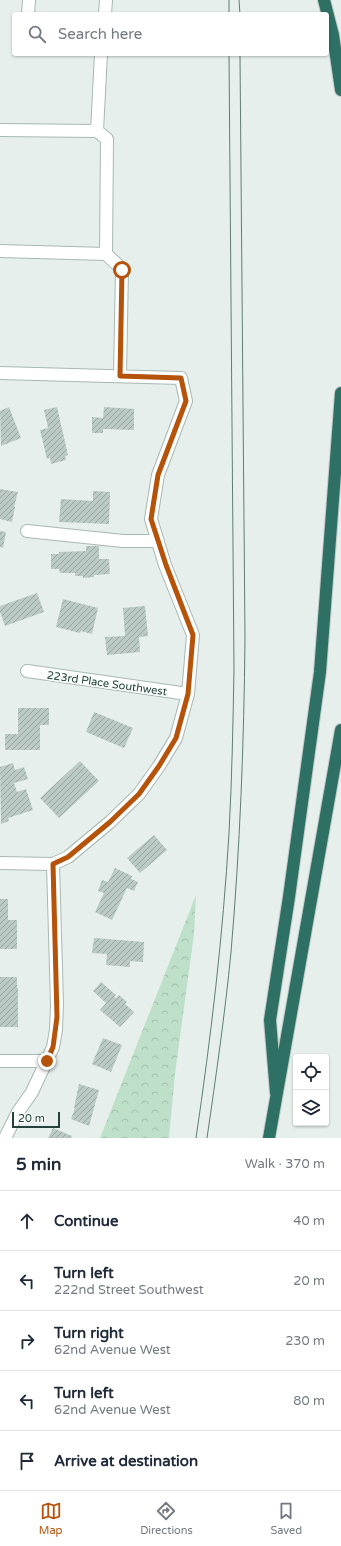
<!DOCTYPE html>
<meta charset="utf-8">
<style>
body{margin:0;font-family:"Varela Round",sans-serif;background:#f6f6f7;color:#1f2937}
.controls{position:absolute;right:12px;bottom:12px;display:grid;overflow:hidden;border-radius:4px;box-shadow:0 1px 3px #0004}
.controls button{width:36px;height:36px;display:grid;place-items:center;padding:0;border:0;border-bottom:1px solid #e0e1e3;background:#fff;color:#1f2937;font:20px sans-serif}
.scale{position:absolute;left:12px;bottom:10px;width:48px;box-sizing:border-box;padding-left:4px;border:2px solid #24423b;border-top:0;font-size:11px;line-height:14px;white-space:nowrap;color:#24423b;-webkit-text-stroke:3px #f7fbf9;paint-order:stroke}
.stop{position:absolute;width:12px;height:12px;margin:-9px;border:3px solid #b45309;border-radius:50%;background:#fff}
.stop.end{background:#b45309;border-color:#fff;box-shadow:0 1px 4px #0008}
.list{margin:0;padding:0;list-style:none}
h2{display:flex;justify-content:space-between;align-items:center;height:52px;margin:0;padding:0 16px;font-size:17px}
h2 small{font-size:13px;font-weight:400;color:#747a83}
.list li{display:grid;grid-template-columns:26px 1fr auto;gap:12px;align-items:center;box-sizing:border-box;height:60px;padding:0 16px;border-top:1px solid #e0e1e3}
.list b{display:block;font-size:15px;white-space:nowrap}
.list p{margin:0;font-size:13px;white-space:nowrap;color:#747a83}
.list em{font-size:13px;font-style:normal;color:#747a83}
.icon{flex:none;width:22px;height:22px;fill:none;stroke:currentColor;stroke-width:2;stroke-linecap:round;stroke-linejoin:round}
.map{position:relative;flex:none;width:341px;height:1138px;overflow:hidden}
.search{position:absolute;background:#fff;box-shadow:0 1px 3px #0004;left:12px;right:12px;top:12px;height:44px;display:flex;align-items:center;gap:10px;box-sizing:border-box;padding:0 14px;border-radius:4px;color:#747a83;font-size:15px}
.sheet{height:352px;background:#fff}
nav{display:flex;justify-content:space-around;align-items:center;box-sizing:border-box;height:56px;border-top:1px solid #e0e1e3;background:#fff;font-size:11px;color:#747a83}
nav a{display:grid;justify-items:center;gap:2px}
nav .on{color:#b45309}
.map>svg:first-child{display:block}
.forest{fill:url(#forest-crowns)}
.building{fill:url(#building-hatch)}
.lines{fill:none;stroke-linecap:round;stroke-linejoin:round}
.minor-casing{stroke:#a8b8b3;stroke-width:14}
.highway-casing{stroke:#c2cac8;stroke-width:14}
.minor{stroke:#fff;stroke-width:12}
.highway{stroke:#2e7064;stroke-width:12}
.tram{stroke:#5f7d76;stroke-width:1}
.route{stroke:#b45309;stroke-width:5}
.labels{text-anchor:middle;stroke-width:3;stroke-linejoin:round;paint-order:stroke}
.street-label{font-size:11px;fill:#24423b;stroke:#f7fbf9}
</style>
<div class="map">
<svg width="341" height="1138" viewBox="0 0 341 1138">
<defs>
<pattern id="forest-crowns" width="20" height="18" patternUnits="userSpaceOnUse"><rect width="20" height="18" fill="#bee0c9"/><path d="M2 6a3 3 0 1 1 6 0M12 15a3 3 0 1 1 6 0" fill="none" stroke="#a3c1ae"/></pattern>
<pattern id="building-hatch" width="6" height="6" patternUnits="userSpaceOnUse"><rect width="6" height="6" fill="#bbcac4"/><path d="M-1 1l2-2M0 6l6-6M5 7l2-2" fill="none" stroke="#98a6a0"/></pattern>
</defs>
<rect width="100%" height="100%" fill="#e6efeb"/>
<path class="forest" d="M196,895L194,934L175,1074L169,1138H100Z"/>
<path class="building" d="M9,407L21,438L1,446L0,411Z
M57,407L68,455L65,456L66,460L51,464L50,458L47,459L40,430L48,428L44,410Z
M104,407L134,409V430L103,429V433H92V417L103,418Z
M0,489L18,492L14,507H15L12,522L0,519Z
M93,491L110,492L109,524L59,522L61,499L93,501Z
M0,531L6,532L3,548L0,547Z
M86,546H99V559H109L110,574L94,575V577L83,578V576H75V573H60L59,569H51V554H59V552L86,551Z
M37,593L44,612L5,626L0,612V606Z
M63,599L98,608L92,634L81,631L80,633L56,627Z
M145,606L148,636L139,637L140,652L107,655L105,637L125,636L123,608Z
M18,708H49V725H40V750H5V734H18Z
M94,712L133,728L124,748L86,732Z
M80,761L99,781L59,818L40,798Z
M13,763L15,770L24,767L28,779L14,783L17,792L26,789L33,810L8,818L9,821L1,824L0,767Z
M154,835L167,850L140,873L127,858Z
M115,868L132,876L131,879L138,882L134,891L127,888L112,920L95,912L104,893L98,891L102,880L108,882Z
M0,899H8V920H17V949H0Z
M94,938L144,942L143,962L130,961V967L106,965L107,954L92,953Z
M0,977H17V988H18V1027H0Z
M101,982L116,995L114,997L116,998L119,995L127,1002L125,1004L134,1012L120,1027L100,1010L106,1003L93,991Z
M103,1038L122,1045L111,1072L92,1064Z
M79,1084L99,1090L89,1126L71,1119L75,1108H74Z
M53,1128L72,1136L71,1138H48Z"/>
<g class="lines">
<defs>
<path id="minor" d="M28,14L29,0
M105,14L106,0
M0,130L97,131L107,139L106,254L0,251
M97,131L101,54
M106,254L122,269L120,376
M0,373L181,378L186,401L158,475L151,519L165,565L193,635L188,694L176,738L159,766L139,794L110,822L68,857L53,864L57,1005L56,1030L53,1047L40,1075L32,1092L18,1112L5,1138
M27,531L123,541H158
M27,671L188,694
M0,863L53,864
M0,1061H47"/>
<path id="highway" d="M324,0L333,35L341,90
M276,1093L270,1020L289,897L320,672L341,393
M269,1138L341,730"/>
</defs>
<use href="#minor" class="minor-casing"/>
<use href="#highway" class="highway-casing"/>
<use href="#minor" class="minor"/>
<use href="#highway" class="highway"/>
<path class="tram" d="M229,0V14
M239,0L240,14
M196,1138C211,1037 223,935 229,833C232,778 233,724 234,669L229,54
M207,1138C216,1076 225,1014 231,952C240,848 244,743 245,638L240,54"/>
</g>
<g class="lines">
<path class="route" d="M47,1061L53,1047L57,1017L53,864L68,857L110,822L139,794L159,766L176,738L188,694L193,635L166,565L151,519L158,475L186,401L181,378L120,376L122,270"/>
</g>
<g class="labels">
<g class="street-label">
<text transform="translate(107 683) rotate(8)" y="4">223rd Place Southwest</text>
</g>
</g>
</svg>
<div class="controls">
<button><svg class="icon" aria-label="locate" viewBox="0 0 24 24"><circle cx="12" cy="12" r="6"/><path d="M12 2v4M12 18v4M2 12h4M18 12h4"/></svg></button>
<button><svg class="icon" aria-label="layers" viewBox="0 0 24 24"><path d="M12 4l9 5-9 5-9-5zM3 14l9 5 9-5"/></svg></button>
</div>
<div class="scale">20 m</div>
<div class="stop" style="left:122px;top:270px"></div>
<div class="stop end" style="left:47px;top:1061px"></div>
<div class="search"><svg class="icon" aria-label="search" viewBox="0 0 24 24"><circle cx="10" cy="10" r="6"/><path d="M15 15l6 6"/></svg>Search here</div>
</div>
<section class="sheet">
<h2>5 min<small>Walk · 370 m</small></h2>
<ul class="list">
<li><svg class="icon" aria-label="ahead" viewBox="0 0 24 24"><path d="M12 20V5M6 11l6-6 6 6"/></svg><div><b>Continue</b></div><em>40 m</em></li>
<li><svg class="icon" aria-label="left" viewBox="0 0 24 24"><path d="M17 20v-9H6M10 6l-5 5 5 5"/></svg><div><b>Turn left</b><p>222nd Street Southwest</p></div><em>20 m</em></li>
<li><svg class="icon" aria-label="right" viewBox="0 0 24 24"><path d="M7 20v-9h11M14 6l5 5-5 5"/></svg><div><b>Turn right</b><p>62nd Avenue West</p></div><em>230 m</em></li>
<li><svg class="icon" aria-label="left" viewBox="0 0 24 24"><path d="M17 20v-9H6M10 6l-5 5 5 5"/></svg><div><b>Turn left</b><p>62nd Avenue West</p></div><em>80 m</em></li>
<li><svg class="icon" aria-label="arrive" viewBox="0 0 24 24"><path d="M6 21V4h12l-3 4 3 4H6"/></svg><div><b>Arrive at destination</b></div></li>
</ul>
</section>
<nav>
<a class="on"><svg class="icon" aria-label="map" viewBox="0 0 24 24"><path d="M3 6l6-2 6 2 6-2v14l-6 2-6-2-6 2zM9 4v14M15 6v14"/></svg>Map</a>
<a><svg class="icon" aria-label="directions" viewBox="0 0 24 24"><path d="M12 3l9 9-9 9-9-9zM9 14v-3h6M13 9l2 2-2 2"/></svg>Directions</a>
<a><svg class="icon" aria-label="saved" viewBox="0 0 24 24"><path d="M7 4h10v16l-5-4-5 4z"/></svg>Saved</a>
</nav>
